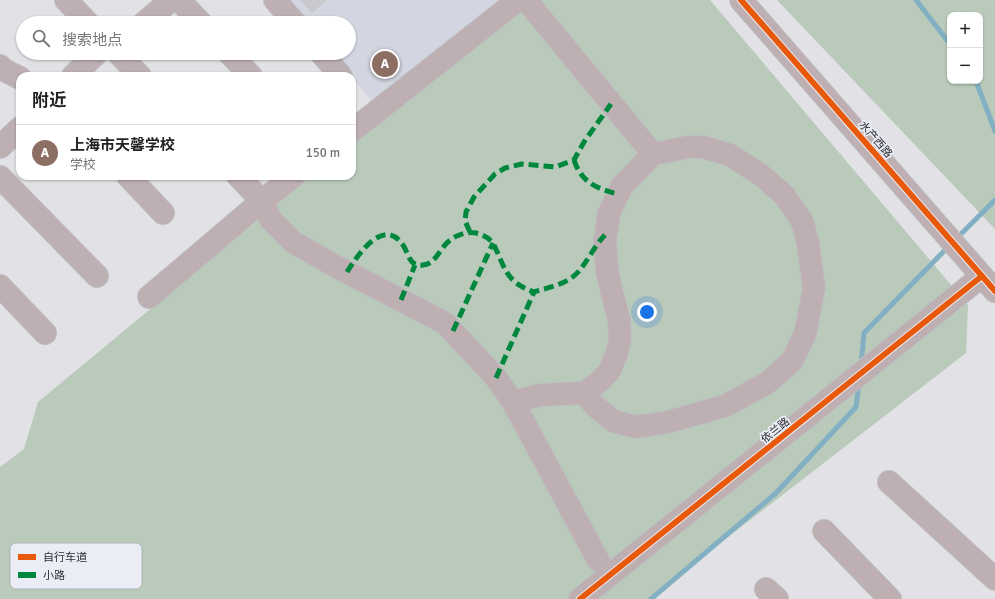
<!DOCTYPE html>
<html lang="zh">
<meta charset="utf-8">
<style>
body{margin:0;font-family:Signika,"Noto Sans SC",sans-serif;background:#f2f2f2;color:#222}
.controls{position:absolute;right:12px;top:12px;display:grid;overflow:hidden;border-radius:8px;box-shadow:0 1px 3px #0004}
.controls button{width:36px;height:36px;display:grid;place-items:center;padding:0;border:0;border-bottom:1px solid #e0e0e0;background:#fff;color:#222;font:20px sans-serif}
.you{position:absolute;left:647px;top:312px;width:14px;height:14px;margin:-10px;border:3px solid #fff;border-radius:50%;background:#1a73e8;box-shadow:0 0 0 6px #1a73e833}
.badge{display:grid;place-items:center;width:26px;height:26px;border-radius:50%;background:#111827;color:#fff;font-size:13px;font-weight:700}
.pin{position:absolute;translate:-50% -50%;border:2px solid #fff;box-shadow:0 1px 4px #0006}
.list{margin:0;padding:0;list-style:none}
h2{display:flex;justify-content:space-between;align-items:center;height:52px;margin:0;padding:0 16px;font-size:17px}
h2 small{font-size:13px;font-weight:400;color:#767676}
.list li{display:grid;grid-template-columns:26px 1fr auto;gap:12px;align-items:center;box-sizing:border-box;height:56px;padding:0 16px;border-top:1px solid #e0e0e0}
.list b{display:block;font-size:15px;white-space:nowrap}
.list p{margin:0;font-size:13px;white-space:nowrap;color:#767676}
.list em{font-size:13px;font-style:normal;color:#767676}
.icon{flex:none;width:22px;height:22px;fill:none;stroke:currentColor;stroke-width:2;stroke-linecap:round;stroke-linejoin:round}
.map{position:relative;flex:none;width:995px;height:599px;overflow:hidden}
.search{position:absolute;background:#fff;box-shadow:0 1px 3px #0004;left:16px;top:16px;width:340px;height:44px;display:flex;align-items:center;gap:10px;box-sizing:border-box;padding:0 14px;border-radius:22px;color:#767676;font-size:15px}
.panel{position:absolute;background:#fff;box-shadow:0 1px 3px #0004;left:16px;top:72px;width:340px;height:108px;border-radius:12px}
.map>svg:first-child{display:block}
.built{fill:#d3d5e1}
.green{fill:#b9cabb;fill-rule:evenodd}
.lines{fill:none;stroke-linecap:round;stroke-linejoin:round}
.stream{stroke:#82b0c2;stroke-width:5}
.building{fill:#c9c9cd}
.minor-casing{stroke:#bdbec1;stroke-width:24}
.minor{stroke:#bdafb2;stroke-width:22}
.quiet{stroke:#00873e;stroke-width:5;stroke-dasharray:10 5;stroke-linecap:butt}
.cycleway-casing{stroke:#ebedf6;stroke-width:8}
.cycleway{stroke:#e8590c;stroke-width:6}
.labels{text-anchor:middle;stroke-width:3.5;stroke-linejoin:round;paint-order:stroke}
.street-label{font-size:11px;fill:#2b2c2f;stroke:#ebedf6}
.key{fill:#ebedf6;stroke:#b1b3ba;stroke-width:1}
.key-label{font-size:11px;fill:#2b2c2f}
</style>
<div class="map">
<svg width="995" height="599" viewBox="0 0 995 599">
<rect width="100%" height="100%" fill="#e1e1e6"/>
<path class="built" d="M283,0H508L378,108L352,78V76H350L330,53H349V23H303Z"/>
<path class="green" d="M530,0H710L968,305L966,353L648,599H0V467L24,449L38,402L311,176H352V143Z
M777,0H995V229ZM950,15H980V81H950Z"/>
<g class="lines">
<path class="stream" d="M916,0L950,44
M976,81L995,131
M956,239L995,200
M861,366L864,333L949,246
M651,599L776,493L856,407L859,383"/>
</g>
<path class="building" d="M300,0H327L312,13Z"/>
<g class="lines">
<defs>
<path id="minor" d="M66,0L88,23
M179,0L201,23
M275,0L295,23
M526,0L653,154L688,147H703L730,155L761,175L784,195L802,221L808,242L814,288L805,334L792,361L767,383L725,406L668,422L636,427L613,421L595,406L584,393
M741,0L995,291
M144,23L171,0
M118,53L140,76
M229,53L251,76
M321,53L341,76
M0,66L4,70L20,78
M73,76L97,53
M352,131L518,0
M0,147L20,128
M128,176L163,213
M238,176L262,201L271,220L293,242L335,266L445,323L496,378L513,402L598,560
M0,177L97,276
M0,286L45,333
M149,297L262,201L294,176
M513,402L540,395L584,393L600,381L610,370L616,355L620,340L619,319L612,293L607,271L605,239L609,213L622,186L653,154
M889,482L995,579
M824,531L890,599
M766,589L777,599
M580,599L982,276"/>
</defs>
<use href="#minor" class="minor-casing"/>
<use href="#minor" class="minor"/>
<path class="quiet" d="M574,160C581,182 597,189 618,194
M470,232L465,221L466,212L474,197L495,174L505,168L522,164L555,167L574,160L584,142L611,104
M347,272C358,255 383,216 403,245C409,254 409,267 423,265C436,264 439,249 449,241C462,230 481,229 493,243C505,267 505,282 534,292C550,287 568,284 579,271C589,259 595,245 605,235
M401,300L415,265
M453,331L493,243
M496,378L534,292"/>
<defs>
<path id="cycleway" d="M741,0L995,291
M580,599L982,276"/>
</defs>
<use href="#cycleway" class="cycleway-casing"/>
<use href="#cycleway" class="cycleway"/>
</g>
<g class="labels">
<g class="street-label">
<text transform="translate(876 139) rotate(49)" y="4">水产西路</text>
<text transform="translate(775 430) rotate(-39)" y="4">依兰路</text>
</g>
</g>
<rect x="10" y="543" width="132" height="46" rx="6" class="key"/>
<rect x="18" y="554" width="18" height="6" fill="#e8590c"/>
<rect x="18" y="572" width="18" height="6" fill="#00873e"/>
<g class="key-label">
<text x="43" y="561">自行车道</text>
<text x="43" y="579">小路</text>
</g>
</svg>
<div class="controls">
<button>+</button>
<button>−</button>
</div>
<div class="you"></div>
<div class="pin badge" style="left:385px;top:64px;background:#8d6e63">A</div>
<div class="search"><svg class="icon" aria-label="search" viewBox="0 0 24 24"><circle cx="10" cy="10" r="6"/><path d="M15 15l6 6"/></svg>搜索地点</div>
<section class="panel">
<h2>附近<small></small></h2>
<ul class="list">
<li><span class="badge" style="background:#8d6e63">A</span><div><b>上海市天馨学校</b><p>学校</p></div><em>150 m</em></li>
</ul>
</section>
</div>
